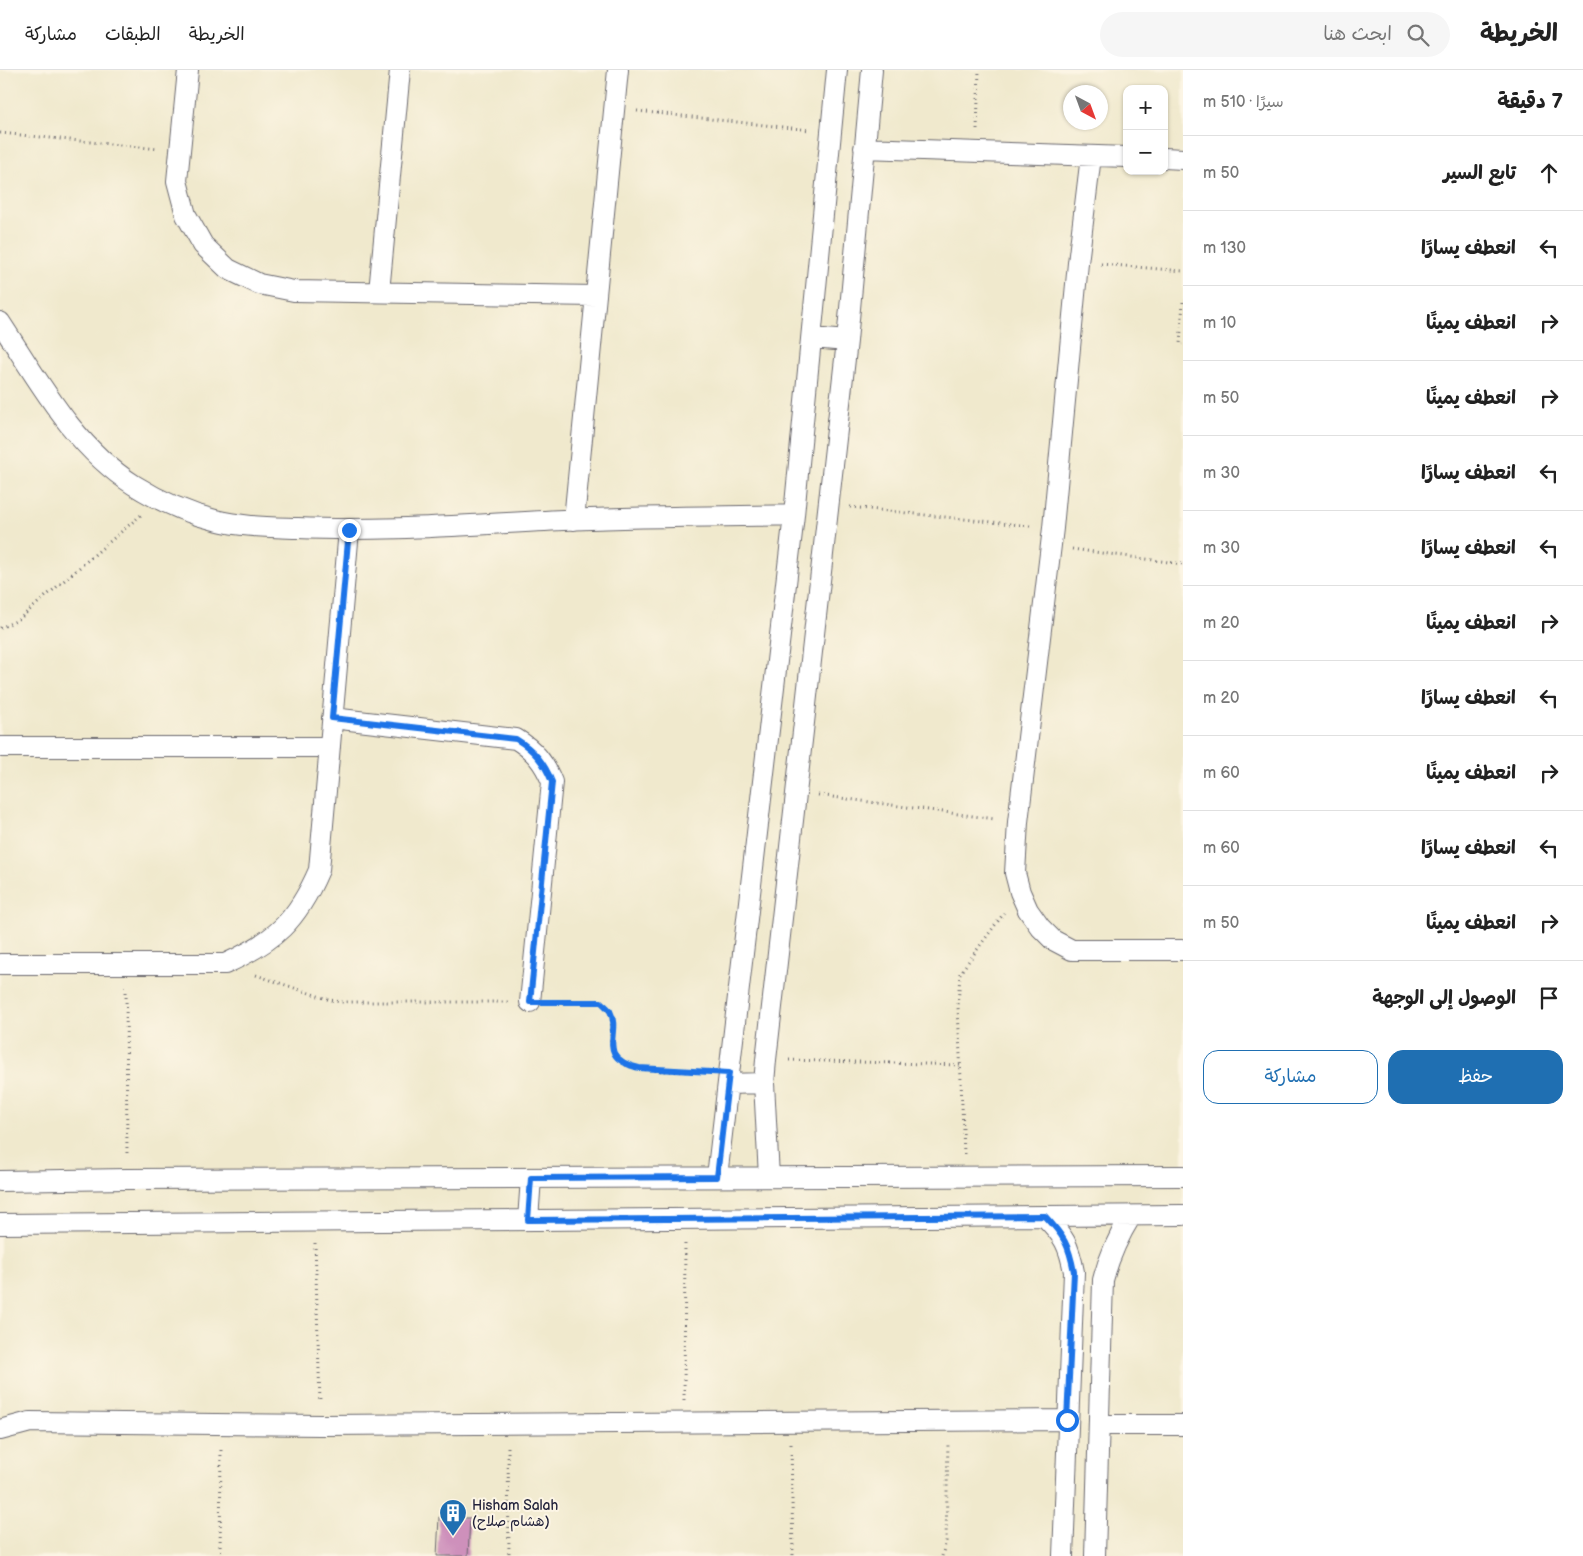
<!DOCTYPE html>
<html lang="ar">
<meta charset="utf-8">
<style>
body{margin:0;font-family:"Balsamiq Sans","Playpen Sans Arabic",sans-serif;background:#f6f6f6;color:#222;direction:rtl}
.controls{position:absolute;right:15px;top:15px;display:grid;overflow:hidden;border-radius:10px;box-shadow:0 1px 4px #0004}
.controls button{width:45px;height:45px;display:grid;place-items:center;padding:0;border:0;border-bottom:1px solid #e0e0e0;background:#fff;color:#222;font:25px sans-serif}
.compass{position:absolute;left:1063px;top:15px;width:45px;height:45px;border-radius:50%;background:#fff;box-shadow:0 1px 4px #0004;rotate:139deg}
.stop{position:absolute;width:15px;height:15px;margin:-11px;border:4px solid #1a73e8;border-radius:50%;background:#fff}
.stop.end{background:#1a73e8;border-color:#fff;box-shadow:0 1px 5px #0008}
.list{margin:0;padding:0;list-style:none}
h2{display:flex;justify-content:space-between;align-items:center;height:65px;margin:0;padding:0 20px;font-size:21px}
h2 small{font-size:16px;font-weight:400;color:#767676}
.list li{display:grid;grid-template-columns:32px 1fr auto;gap:15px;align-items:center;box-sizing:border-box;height:75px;padding:0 20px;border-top:1px solid #e0e0e0}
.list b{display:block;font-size:19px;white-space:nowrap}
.list em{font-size:16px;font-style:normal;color:#767676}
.actions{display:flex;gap:10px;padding:15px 20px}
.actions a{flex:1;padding:11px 0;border:1px solid #1f6fb2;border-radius:15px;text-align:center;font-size:18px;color:#1f6fb2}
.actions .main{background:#1f6fb2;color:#fff}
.icon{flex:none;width:28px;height:28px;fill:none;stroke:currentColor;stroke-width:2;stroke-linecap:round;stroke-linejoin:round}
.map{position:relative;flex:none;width:1183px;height:1486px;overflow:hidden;direction:ltr}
header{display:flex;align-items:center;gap:30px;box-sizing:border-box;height:70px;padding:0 25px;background:#fff;border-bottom:1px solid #e0e0e0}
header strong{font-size:24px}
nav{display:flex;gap:28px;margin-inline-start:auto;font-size:18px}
.search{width:350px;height:45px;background:#f6f6f6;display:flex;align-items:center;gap:12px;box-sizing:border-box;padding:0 18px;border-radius:28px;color:#767676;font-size:19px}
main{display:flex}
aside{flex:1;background:#fff}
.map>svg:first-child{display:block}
.building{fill:#ce90bb}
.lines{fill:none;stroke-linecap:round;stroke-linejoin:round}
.minor-casing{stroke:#6a686e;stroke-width:22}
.path{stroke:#6a686e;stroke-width:3;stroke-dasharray:1 4;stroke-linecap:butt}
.minor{stroke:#fff;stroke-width:20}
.route{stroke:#1a73e8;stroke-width:6}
.labels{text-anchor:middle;stroke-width:4;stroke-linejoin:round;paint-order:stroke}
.poi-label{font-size:14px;fill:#22223b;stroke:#fcf5e5;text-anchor:start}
</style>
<header>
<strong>الخريطة</strong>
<div class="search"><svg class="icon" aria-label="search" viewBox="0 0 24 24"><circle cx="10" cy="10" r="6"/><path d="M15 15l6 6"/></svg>ابحث هنا</div>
<nav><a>الخريطة</a><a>الطبقات</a><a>مشاركة</a></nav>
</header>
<main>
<aside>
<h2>7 دقيقة<small>سيرًا · 510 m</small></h2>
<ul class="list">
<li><svg class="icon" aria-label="ahead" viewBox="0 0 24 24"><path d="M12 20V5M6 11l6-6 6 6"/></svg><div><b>تابع السير</b></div><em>50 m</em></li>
<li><svg class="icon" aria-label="left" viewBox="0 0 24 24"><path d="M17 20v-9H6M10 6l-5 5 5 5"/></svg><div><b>انعطف يسارًا</b></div><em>130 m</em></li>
<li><svg class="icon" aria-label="right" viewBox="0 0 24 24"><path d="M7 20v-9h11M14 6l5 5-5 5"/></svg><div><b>انعطف يمينًا</b></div><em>10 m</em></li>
<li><svg class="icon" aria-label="right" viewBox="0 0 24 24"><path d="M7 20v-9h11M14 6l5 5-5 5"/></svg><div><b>انعطف يمينًا</b></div><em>50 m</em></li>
<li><svg class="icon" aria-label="left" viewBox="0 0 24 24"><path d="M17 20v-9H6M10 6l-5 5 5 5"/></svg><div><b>انعطف يسارًا</b></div><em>30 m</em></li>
<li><svg class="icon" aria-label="left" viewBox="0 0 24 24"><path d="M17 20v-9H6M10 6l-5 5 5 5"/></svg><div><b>انعطف يسارًا</b></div><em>30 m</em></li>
<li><svg class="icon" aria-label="right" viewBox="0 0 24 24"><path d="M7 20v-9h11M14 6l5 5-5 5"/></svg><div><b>انعطف يمينًا</b></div><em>20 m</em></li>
<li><svg class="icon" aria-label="left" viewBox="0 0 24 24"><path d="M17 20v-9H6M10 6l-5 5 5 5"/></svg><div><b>انعطف يسارًا</b></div><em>20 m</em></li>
<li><svg class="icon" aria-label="right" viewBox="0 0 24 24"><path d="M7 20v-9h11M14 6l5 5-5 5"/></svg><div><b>انعطف يمينًا</b></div><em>60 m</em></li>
<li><svg class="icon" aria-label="left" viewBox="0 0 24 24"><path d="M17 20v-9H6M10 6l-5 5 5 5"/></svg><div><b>انعطف يسارًا</b></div><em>60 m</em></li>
<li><svg class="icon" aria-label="right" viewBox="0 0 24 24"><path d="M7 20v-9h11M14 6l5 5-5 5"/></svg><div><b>انعطف يمينًا</b></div><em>50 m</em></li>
<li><svg class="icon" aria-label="arrive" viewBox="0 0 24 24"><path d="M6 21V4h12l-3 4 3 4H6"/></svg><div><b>الوصول إلى الوجهة</b></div></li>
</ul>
<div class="actions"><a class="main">حفظ</a><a>مشاركة</a></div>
</aside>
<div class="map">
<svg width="1183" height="1486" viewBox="0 0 1183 1486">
<rect width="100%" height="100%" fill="#fcf5e5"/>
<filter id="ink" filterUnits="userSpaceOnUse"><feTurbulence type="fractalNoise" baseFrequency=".02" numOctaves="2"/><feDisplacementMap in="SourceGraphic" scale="10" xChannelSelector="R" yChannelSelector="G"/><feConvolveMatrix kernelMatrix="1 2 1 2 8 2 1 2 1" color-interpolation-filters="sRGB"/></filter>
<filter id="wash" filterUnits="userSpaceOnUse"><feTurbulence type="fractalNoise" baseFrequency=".0096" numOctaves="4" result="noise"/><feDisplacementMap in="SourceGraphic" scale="20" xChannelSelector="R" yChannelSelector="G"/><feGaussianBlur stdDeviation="1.12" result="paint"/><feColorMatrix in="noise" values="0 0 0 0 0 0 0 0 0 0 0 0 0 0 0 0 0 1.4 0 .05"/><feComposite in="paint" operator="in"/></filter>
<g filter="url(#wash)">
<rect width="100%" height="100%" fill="#f0e9cd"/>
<g id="blocks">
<path class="building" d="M447,1444H460V1448H470L468,1486H437L439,1447H447Z"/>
</g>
</g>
<g filter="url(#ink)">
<use href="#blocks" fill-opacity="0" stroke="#6a686e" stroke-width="1"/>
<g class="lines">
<defs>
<path id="minor" d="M188,0L177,111L186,145L203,175L228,199L259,214L294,221L596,226
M864,78L1127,87
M1091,86L1078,193L1053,458L1018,752L1015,803L1020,822L1028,840L1040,857L1053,870L1072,880H1183
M1164,88L1183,89
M379,222L400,0
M0,252C39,311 73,376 134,415C158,430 186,443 215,450C242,457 270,457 298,458C386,462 475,454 563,450C640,446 717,447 794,445
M812,268L847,271
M574,450L618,0
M332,648L516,669C534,680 544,692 552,712L530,932
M0,677H330
M0,894H225C275,871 297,851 319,800L349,460
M728,1014L764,1013
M717,1107L794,445L837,0
M769,1107L764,1013L766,990L847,271L872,0
M0,1111L127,1109L1183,1106
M1045,1147C1064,1166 1069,1175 1074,1202L1063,1486
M528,1150L531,1108
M0,1154L1183,1145
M1099,1355H1183
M0,1360L30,1352L321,1355L1067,1350
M1095,1486L1103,1210C1109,1187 1118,1167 1131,1146"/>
</defs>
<use href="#minor" class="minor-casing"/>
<path class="path" d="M637,41L810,60
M977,59L979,0
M0,63L159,79
M1101,194L1183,201
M1183,232L1180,274H1183
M850,437L1030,456
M1072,479L1183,494
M0,558L18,550L141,445
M818,725L995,749
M256,905L330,930L341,932H508
M126,917L127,1086
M552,932H601C617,948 610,952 611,971C612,981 619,992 628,996C645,1002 685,1001 706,1002
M789,990L960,995
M964,1084L958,937L960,903L1004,843
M315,1173L320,1332
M684,1330L685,1171
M791,1374L793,1486
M508,1377L509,1486
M220,1486L221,1377
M942,1486L946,1471L948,1372"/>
<use href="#minor" class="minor"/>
</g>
</g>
<g class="lines" filter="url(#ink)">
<path class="route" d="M349,460L332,648L516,669C534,680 544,692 552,712L530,932H601C604,935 608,938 610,941C622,963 594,987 639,998L729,1003L717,1107L531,1108L528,1150L1045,1146C1064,1166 1069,1175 1074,1202L1067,1350"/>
</g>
<defs>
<symbol id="building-pin" viewBox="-11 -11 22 30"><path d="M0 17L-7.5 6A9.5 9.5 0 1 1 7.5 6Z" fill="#1f6fb2" stroke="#fcf5e5"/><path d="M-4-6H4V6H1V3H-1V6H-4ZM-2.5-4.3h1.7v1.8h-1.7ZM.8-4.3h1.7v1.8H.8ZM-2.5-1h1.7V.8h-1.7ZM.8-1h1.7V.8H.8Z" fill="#fff"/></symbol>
</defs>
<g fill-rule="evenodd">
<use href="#building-pin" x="437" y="1427" width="32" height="43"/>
</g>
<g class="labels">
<g class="poi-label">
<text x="472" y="1440">Hisham Salah<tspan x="472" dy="16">(هشام صلاح)</tspan></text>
</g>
</g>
</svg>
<div class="controls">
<button>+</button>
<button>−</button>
</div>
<svg class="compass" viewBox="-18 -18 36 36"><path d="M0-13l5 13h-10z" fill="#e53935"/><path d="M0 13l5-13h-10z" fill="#767676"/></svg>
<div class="stop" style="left:1067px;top:1350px"></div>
<div class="stop end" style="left:349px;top:460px"></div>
</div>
</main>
